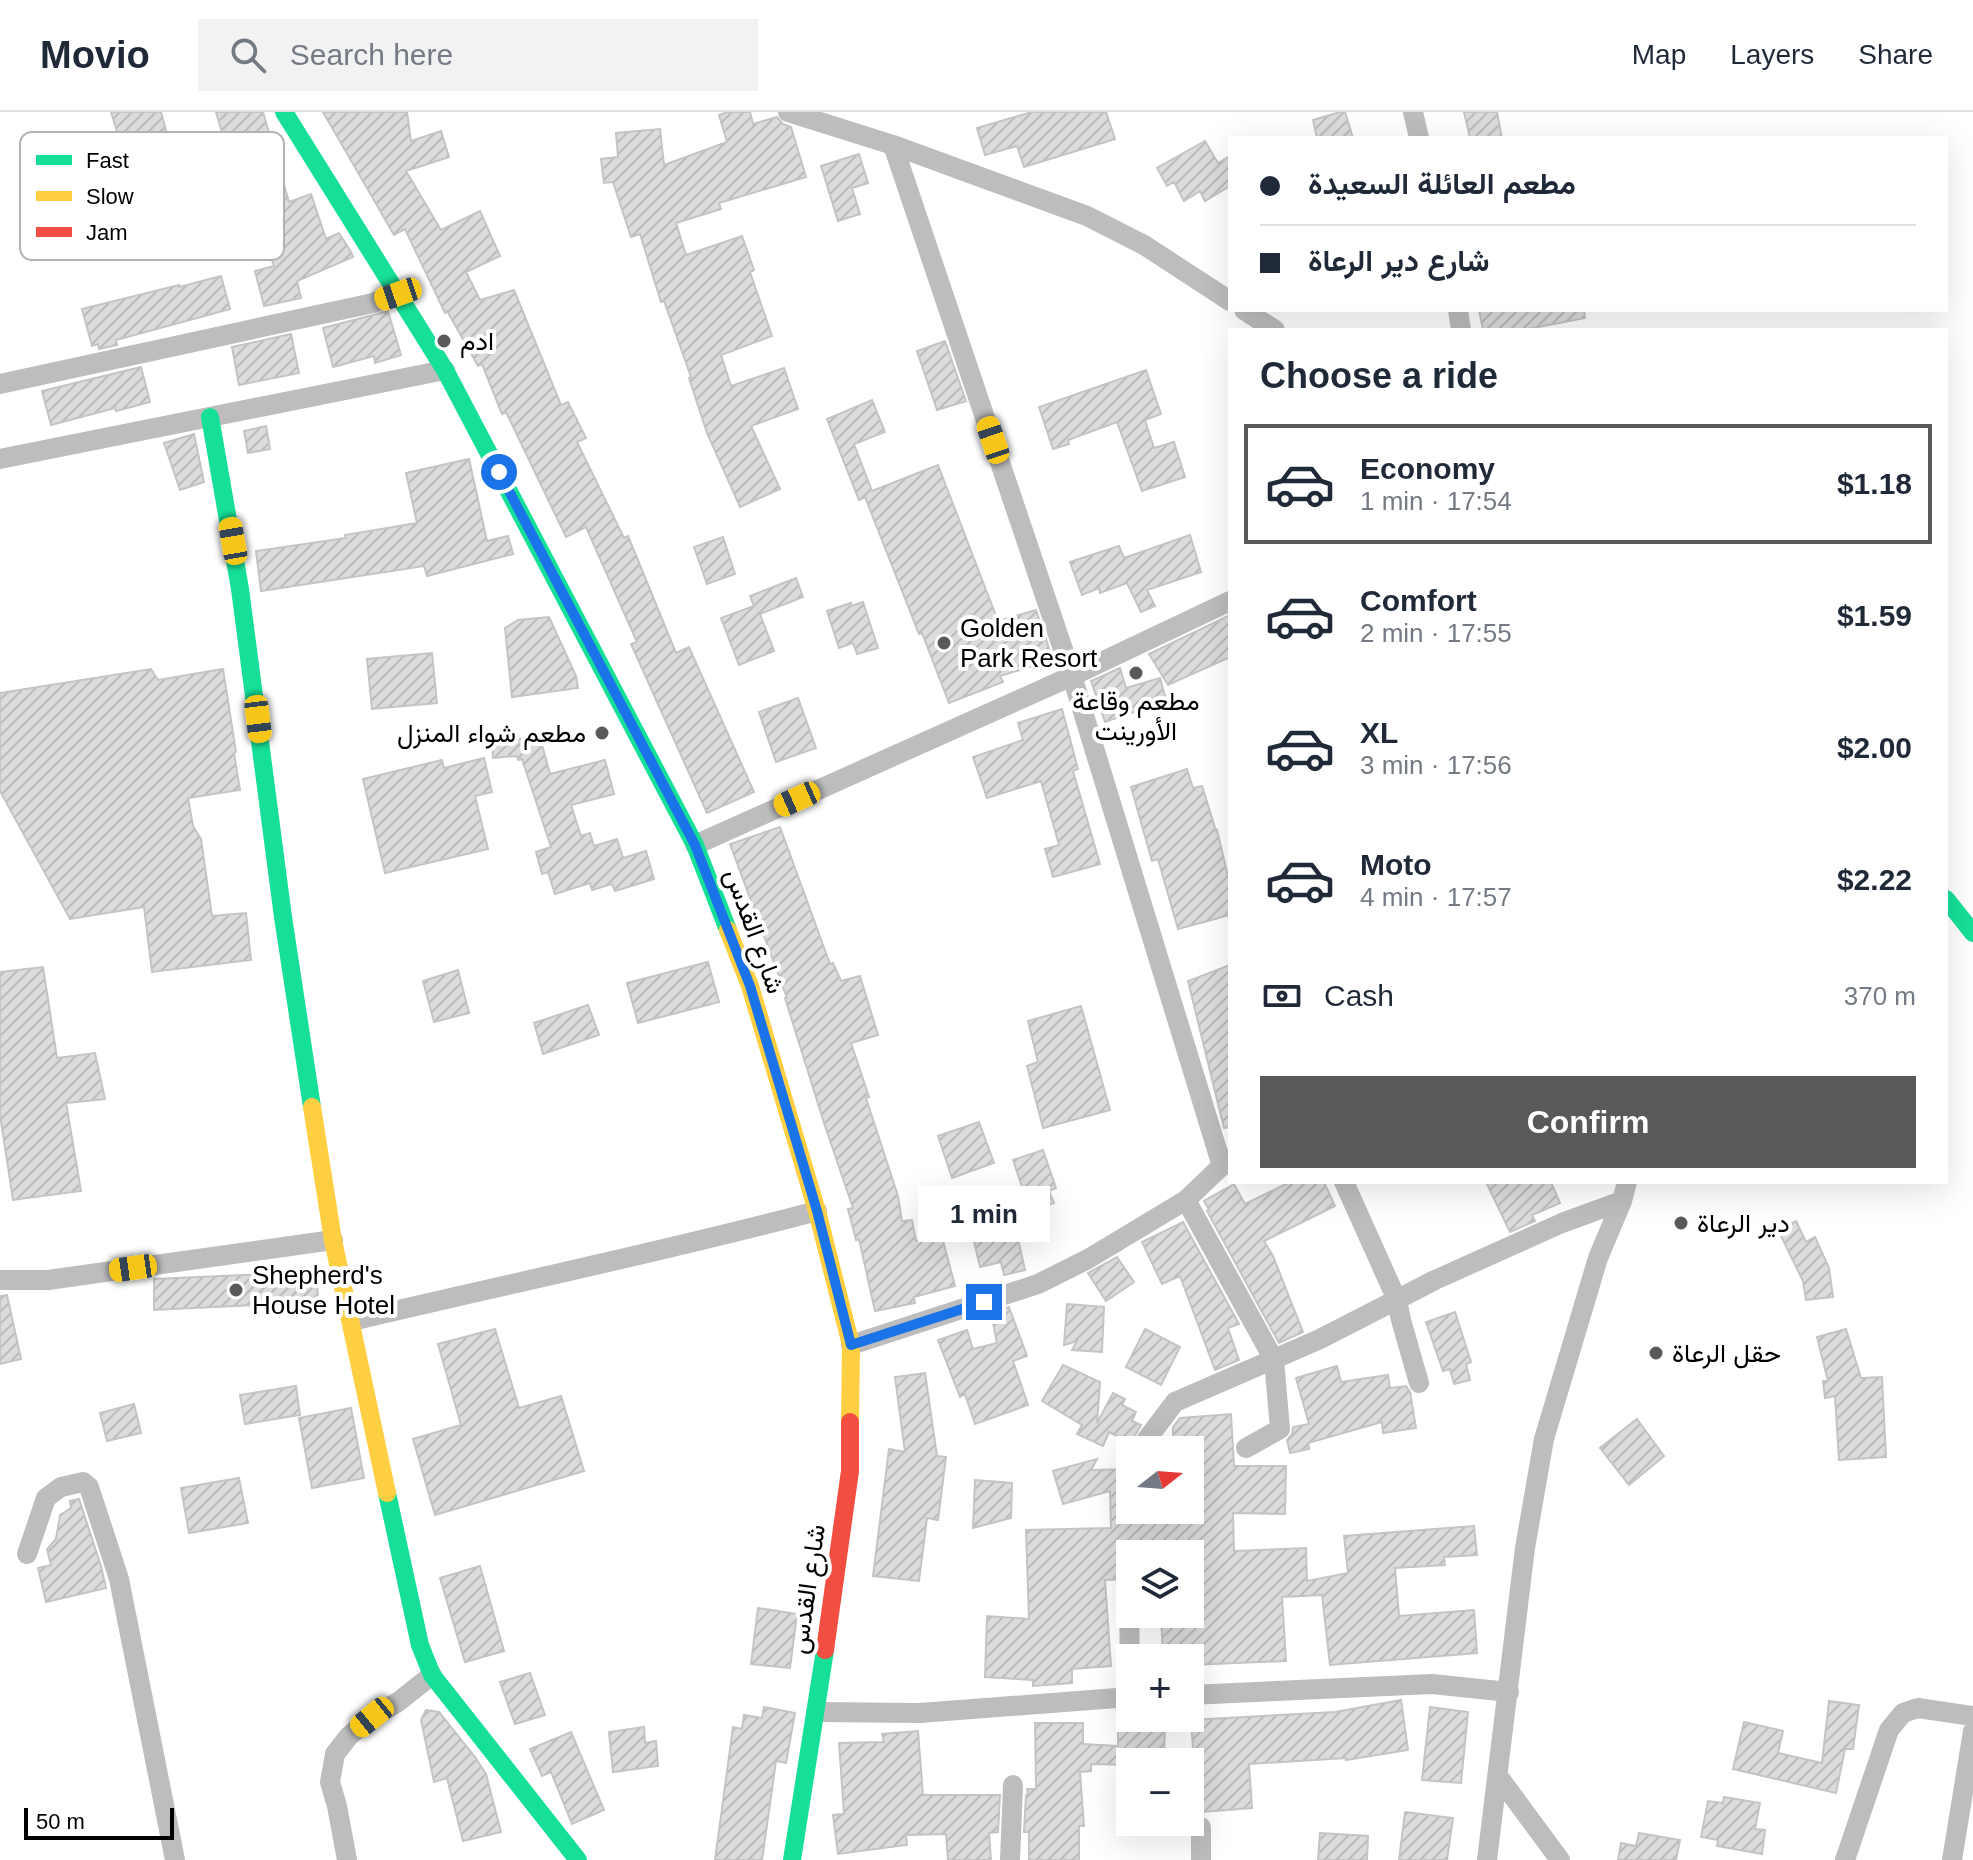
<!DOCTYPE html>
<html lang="en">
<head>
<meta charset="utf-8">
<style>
	:root { --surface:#fff; --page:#f2f2f3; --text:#1f2937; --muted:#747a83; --line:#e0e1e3; --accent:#595959 }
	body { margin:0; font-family:Helvetica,Vazirmatn,sans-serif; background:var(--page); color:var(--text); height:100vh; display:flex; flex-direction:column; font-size:30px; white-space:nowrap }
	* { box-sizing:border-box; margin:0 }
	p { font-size:26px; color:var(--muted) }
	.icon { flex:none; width:44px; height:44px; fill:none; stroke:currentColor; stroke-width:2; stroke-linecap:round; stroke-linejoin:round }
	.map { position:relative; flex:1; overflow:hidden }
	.panel { position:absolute; left:1228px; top:216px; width:720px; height:856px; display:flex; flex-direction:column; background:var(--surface); border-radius:0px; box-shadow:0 8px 32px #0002 }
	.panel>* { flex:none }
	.guide { position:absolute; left:1228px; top:24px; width:720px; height:176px; border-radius:0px; box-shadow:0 8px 32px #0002; display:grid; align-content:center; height:176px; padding:0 32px; background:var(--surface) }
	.needle { width:52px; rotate:73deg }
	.fabs { position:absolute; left:1116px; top:1324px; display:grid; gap:16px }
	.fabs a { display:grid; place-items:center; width:88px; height:88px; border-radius:0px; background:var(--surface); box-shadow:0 8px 32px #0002; font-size:40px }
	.scale { position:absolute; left:24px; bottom:20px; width:150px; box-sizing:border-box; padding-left:8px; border:4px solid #000; border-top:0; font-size:22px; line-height:28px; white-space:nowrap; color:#000; -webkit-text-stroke:6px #fff; paint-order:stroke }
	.end { position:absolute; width:36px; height:36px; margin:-18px; border:10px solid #1a73e8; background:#fff; box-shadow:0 0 0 4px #fff }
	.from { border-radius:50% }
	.bubble { position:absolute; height:56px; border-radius:0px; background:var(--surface); box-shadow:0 8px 32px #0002; font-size:26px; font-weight:600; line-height:56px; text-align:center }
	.car { position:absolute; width:24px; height:48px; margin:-24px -12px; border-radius:10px; box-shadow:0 0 6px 2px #0007; background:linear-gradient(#f5c518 24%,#345 0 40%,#f5c518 0 76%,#345 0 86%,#f5c518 0) }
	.guide b { display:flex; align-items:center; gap:28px; height:76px; font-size:30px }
	.guide b+b { border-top:2px solid var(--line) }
	.guide i { width:20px; height:20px; background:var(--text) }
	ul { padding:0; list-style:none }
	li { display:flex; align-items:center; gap:24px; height:120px; margin:0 16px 12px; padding:0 16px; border:4px solid transparent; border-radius:0px }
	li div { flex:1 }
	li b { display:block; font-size:30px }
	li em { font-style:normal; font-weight:600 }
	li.current { border-color:var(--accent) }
	li>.icon { width:72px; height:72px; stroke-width:1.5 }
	h2 { padding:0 32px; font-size:36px; line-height:96px }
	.pay { display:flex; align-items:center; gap:20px; height:88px; padding:0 32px; font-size:30px }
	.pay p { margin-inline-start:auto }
	.action { display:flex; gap:16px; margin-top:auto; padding:16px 32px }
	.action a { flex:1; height:92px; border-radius:0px; background:var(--accent); color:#fff; font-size:32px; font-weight:600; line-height:92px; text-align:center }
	header { display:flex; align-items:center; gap:48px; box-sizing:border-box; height:112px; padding:0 40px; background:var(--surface); border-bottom:2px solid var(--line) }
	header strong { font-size:38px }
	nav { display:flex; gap:44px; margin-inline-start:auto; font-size:28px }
	.search { width:560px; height:72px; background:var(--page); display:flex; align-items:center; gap:20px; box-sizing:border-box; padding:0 28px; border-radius:0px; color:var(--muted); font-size:30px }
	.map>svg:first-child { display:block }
	.building { fill:url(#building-hatch); stroke:#c4c4c4; stroke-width:2 }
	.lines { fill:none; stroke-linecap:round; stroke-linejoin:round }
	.street { stroke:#bdbdbd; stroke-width:20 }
	.fast { stroke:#16e098; stroke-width:18 }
	.slow { stroke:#ffcf43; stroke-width:18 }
	.jam { stroke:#f24e42; stroke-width:18 }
	.route { stroke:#1a73e8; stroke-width:10 }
	.poi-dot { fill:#595959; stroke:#fff; stroke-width:3 }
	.labels { text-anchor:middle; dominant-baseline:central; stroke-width:8; stroke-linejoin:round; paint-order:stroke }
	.poi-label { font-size:26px; fill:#000; stroke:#fff; text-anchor:start }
	.street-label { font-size:26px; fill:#000; stroke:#fff }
	.key { fill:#fff; stroke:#b2b2b2; stroke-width:2 }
	.key-label { font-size:22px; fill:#000 }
</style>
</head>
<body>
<header>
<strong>Movio</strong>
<div class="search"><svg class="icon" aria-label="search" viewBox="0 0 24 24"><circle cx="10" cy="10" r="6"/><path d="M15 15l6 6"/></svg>Search here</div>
<nav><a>Map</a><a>Layers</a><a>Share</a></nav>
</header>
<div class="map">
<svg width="1973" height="1748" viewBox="0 0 1973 1748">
	<defs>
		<pattern id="building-hatch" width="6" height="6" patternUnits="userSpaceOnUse" patternTransform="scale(2)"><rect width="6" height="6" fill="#dcdcdc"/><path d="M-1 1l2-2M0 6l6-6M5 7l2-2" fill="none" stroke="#bbb"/></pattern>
	</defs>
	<rect width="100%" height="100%" fill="#fff"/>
	<path class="building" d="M111 0H161L180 70 109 90 96 46 123 39Z
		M216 0H263L289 90 311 82 326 127 339 121 351 140 353 145 297 169 301 186 264 194 255 159 274 154 248 80 240 82 238 77 213 84 206 58 231 51Z
		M323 0H407L411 29 441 19 449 45 406 59 441 118 480 99 500 144 466 160 480 188 514 178 561 293 568 290 586 326 577 330 624 426 628 424 676 541 689 535 754 680 707 701 631 532 637 530 586 415 566 425 506 300 502 302 482 252 478 254 447 199 445 201 405 117 394 123Z
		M728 0H750L753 12 777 5 783 12 791 15 806 65 719 91 721 97 676 111 686 143 742 124 754 158 750 160 772 224 721 243 731 274 784 256 798 297 751 314 780 377 740 395 707 321 689 266 691 265 664 189 661 190 640 122 631 125 613 70 604 71 601 47 618 45 616 21 660 17 664 53 727 30 719 3Z
		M1032 0H1106L1115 27 1024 55 1017 34 985 43 977 16Z
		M1340 0H1345L1353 26H1317L1313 8Z
		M1464 0H1497L1502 26H1470Z
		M1205 29 1218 51 1230 44V74L1205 89 1200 79 1184 89 1174 70 1167 74 1157 56Z
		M859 42 868 71 852 76 860 102 838 109 821 54Z
		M221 164 230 197 116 228 117 233 99 237 98 232 92 234 82 197 179 173V175Z
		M1479 198H1584L1585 206 1523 218H1483Z
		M388 199 401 243 375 251 374 244 333 255 323 216Z
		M291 222 299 261 239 273 232 235Z
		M945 229 966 289 937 298 917 239Z
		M141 255 150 290 116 299 115 296 51 313 42 279Z
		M1146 258 1161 302 1145 308 1154 336 1174 330 1185 365 1142 379 1117 310 1068 328 1069 332 1053 337 1039 295Z
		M872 288 885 320 854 332 872 379 938 353 998 509 1036 498 1053 548 1000 564 1003 570 949 591 922 521 919 522 865 385 859 388 827 307Z
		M266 314 270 337 248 341 244 319Z
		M194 322 204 370 180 378 164 331Z
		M469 347 487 429 508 424 513 442 427 464 424 454 261 479 256 439 346 426 345 423 417 411 406 361Z
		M1190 423 1201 460 1147 478 1155 494 1141 500 1127 471 1100 481 1099 476 1082 483 1070 450 1119 434 1124 446Z
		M723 425 735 462 707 472 694 435Z
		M796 466 803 485 760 502 774 539 739 553 721 506 754 494 750 484Z
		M863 490 878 536 857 542 853 531 839 536 827 499 851 491V494Z
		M1230 503V545L1168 573 1149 542Z
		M549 505 576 564 578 576 512 585 505 516 518 508Z
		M432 541 437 591 372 597 367 547Z
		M1120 556 1126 576 1160 566 1167 591 1151 599 1148 595 1105 610 1091 569Z
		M151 557 158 568 223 557 236 640 234 641 240 678 188 686 193 714 201 727 212 804 246 801 251 848 152 860 144 795 70 807 0 679V581Z
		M798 586 816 636 776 650 759 600Z
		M1062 597 1078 657 1073 659 1100 752 1053 765 1045 737 1059 733 1041 669 987 686 973 645 1023 628 1018 611Z
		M539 622 550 662 605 648 614 682 571 693 581 724 590 721 594 734 617 727 623 746 646 739 654 767 615 779 612 772 592 778 590 771 555 782 548 760 542 762 536 740 551 735 522 647 518 648 517 644 493 646 492 630 513 629Z
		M484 646 492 680 475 684 488 737 385 761 363 667 442 648 444 656Z
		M1187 657 1193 676 1202 674 1216 719 1217 718 1228 764H1230V803L1178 817 1158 747 1152 749 1131 675Z
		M780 715 830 852 833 851 841 869 860 864 878 923 851 931 869 985 866 986 898 1084 902 1109 912 1108 916 1129 941 1121 955 1174 914 1185 915 1191 875 1199 859 1127 856 1128 848 1097 853 1096 824 1011 785 886H787L730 732Z
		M708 850 719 890 638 911 627 871Z
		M1230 853V1015L1224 1016 1188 869Z
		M43 855 57 946 95 941 105 987 66 991 81 1079 13 1088 0 1003V860Z
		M458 858 469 901 434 910 423 869Z
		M588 893 599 923 543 942 534 911Z
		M1081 894 1110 998 1043 1016 1027 954 1038 950 1028 909Z
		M979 1010 994 1051 952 1066 938 1024Z
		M1043 1038 1056 1076 1049 1079 1054 1091 1013 1105 1025 1158 1004 1163 1001 1150 980 1155 967 1100 1026 1087 1013 1048Z
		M1290 1070H1324L1335 1094 1264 1129 1273 1144 1303 1220 1279 1231 1207 1099 1209 1098 1204 1089 1234 1072 1245 1092Z
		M1486 1070H1551L1560 1091 1532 1103 1535 1109 1510 1120Z
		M1796 1109 1806 1130 1815 1125 1829 1156 1833 1185 1806 1188 1803 1169 1778 1118Z
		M1183 1110 1239 1212 1228 1216 1239 1248 1215 1258 1180 1164 1162 1172 1142 1130Z
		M1117 1145 1134 1170 1106 1189 1088 1161Z
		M317 1160 318 1190 154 1198V1167Z
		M7 1183 21 1247 0 1252V1184Z
		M1067 1192 1104 1195 1102 1240 1072 1238 1077 1229 1064 1233Z
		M1009 1195 1027 1244 1013 1249 1028 1293 975 1312 965 1282 960 1285 938 1228 967 1218 973 1237 997 1231 991 1201Z
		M1455 1200 1471 1250 1466 1252 1470 1268 1454 1272 1450 1257 1443 1259 1426 1210Z
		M495 1217 519 1296 561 1284 584 1359 435 1403 413 1327 461 1313 438 1232Z
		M1145 1217 1180 1235 1161 1273 1126 1255Z
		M1846 1217 1861 1266 1882 1265 1886 1345 1839 1348 1835 1284 1825 1286 1823 1269H1828L1817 1225Z
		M1063 1253 1100 1270 1097 1311 1113 1281 1125 1287 1122 1293 1136 1300 1132 1309 1141 1313 1134 1325 1136 1334 1109 1320 1103 1334 1077 1322 1082 1313 1042 1289Z
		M1337 1254 1341 1270 1388 1263 1390 1276 1406 1274 1410 1280 1416 1316 1383 1321 1382 1310 1308 1331 1309 1337 1290 1341 1287 1328 1292 1322 1293 1315 1309 1312 1296 1266Z
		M925 1261 937 1344 946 1345 938 1408 927 1406 919 1469 873 1464 889 1337 905 1340 895 1265Z
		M296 1274 300 1303 245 1312 240 1283Z
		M134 1292 141 1321 107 1329 100 1301Z
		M351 1296 364 1366 312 1376 299 1306Z
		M1231 1302 1234 1354H1286L1285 1402 1233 1401 1234 1439 1306 1436 1307 1469 1348 1461 1344 1424 1474 1414 1477 1443 1444 1445 1445 1453 1395 1456 1399 1504 1474 1498 1477 1541 1330 1553 1322 1483 1282 1485 1286 1549 1190 1553V1546H1186V1544L1163 1545 1161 1502H1190V1442H1130V1467L1105 1468 1111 1554 1072 1557V1571L1033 1574V1568L985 1565 987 1504 1029 1507 1026 1418 1111 1416 1110 1379 1063 1392 1053 1359 1097 1347 1091 1358 1130 1357V1398H1137V1409L1190 1408V1338H1153L1165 1325 1173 1330V1315L1180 1306Z
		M1637 1307 1664 1344 1629 1373 1600 1336Z
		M239 1366 248 1411 189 1421 181 1376Z
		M975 1368 1012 1371 1011 1406 973 1416Z
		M79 1387 101 1454 106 1476 46 1490 38 1456 51 1453 47 1437 56 1427 60 1403 71 1396 70 1389Z
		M480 1454 504 1539 465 1550 440 1466Z
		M758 1496 797 1502 790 1556 751 1552Z
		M530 1561 545 1603 515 1612 500 1570Z
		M1401 1588 1408 1638 1346 1648V1646L1249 1652 1252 1696 1190 1701V1666H1195L1191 1608 1335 1600Z
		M1829 1589 1859 1593 1853 1637H1845L1836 1681 1733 1657 1744 1610 1783 1619 1778 1641 1822 1651Z
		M764 1595 795 1601 786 1651 776 1649 762 1748H715L733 1615 742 1617 744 1603 762 1606Z
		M1430 1595 1468 1600 1461 1671 1422 1668Z
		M426 1598 439 1600 475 1645 486 1662 501 1720 463 1729 447 1666 434 1670 421 1608Z
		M1147 1606 1165 1607 1164 1650H1130V1653L1091 1652V1659L1080 1660 1084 1714H1079V1748H1029V1720H1024L1026 1683H1028L1027 1677H1036L1035 1611H1083V1632L1118 1634V1614L1147 1615Z
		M644 1615 645 1631 656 1629 658 1654 613 1660 609 1620Z
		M918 1619 923 1683H1000L998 1720 989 1721 991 1748H948L946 1722 906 1723 907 1733 838 1742 833 1703 844 1702 839 1631 884 1630 882 1622Z
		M571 1620 604 1698 572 1712 551 1660 542 1664 530 1637Z
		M1724 1685 1760 1691 1755 1717 1765 1718 1762 1742 1717 1734 1718 1728 1701 1725 1708 1689 1723 1691Z
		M1405 1700 1453 1706 1447 1748H1399Z
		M1320 1721 1368 1724 1367 1748H1318Z
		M1639 1721 1680 1728 1676 1748H1618L1621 1731 1636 1734Z"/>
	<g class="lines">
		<path class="street" d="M788 0 893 33 1087 104 1144 133 1230 189
			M1413 0 1419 26
			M893 33 1072 564 1222 1054
			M1244 198 1275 218
			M1458 198 1461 218
			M0 272 373 191 398 182
			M0 347 445 258
			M695 733 1072 564 1230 489
			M1344 1070 1397 1188 1401 1208 1419 1271
			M1186 1088 1274 1248 1280 1317 1246 1336
			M0 1168H48L333 1128
			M352 1209C507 1172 663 1140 817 1099
			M851 1233 1038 1172 1088 1147 1186 1088 1230 1046
			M1147 1327 1175 1290 1320 1227 1435 1168 1562 1111 1622 1089
			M27 1442 46 1386 61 1375 83 1370 89 1375 119 1467 175 1748
			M1129 1480 1130 1572
			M1190 1583 1432 1572 1509 1580
			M816 1600 920 1601 1130 1585
			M1498 1664 1560 1748
			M1201 1715V1748
			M347 1748 337 1694 330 1670 335 1642 349 1624 372 1605 398 1590 432 1563
			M1010 1748 1013 1673
			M1487 1748 1525 1436 1544 1327 1598 1146 1622 1089 1627 1070
			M1845 1748 1889 1618 1903 1601 1918 1596 1973 1604
			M1952 1748 1973 1619"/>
		<path class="fast" d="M284 0 445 258 695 733 728 818
			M210 305 240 477 283 805 312 995
			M1946 787 1973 821
			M387 1381 420 1533 432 1563 578 1748
			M792 1748 825 1538"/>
		<path class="slow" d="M728 818 750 874 817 1099 851 1233 850 1310
			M312 995 333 1128 387 1381"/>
		<path class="jam" d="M825 1538 850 1359V1310"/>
	</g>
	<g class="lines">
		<path class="route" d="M499 360 695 733 750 874 817 1099 851 1233 984 1190"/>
	</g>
	<g class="poi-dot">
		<circle cx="444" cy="229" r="8"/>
		<circle cx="944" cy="531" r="8"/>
		<circle cx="1136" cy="561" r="8"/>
		<circle cx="602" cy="621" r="8"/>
		<circle cx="1681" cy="1111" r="8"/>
		<circle cx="236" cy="1178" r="8"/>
		<circle cx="1656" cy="1241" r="8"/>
	</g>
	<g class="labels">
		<g class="poi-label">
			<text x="460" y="229">ادم</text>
			<text x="960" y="516">Golden<tspan x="960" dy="30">Park Resort</tspan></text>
			<text x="1136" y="589" text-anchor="middle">مطعم وقاعة<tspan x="1136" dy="30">الأورينت</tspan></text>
			<text x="586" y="621" text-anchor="end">مطعم شواء المنزل</text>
			<text x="1697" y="1111">دير الرعاة</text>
			<text x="252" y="1163">Shepherd's<tspan x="252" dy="30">House Hotel</tspan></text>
			<text x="1672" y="1241">حقل الرعاة</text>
		</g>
		<g class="street-label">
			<text transform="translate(755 819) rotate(70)">شارع القدس</text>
			<text transform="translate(807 1477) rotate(-82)">شارع القدس</text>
		</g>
	</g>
	<rect x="20" y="20" width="264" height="128" rx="12" class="key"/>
	<rect x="36" y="43" width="36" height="10" fill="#16e098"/>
	<rect x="36" y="79" width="36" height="10" fill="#ffcf43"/>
	<rect x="36" y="115" width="36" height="10" fill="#f24e42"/>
	<g class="key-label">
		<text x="86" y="56">Fast</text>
		<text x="86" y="92">Slow</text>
		<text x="86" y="128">Jam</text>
	</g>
</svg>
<div class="fabs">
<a><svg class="needle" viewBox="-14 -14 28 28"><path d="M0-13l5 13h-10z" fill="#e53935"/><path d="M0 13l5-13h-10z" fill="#747a83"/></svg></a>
<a><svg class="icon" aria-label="layers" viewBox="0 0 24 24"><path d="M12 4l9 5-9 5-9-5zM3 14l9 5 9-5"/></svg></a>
<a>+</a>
<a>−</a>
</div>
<div class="scale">50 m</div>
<i class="end from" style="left:499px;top:360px"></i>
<i class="end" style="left:984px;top:1190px"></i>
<div class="bubble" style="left:918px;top:1074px;width:132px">1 min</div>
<i class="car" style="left:398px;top:182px;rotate:251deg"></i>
<i class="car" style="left:993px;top:328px;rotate:341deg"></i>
<i class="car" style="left:233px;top:429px;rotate:350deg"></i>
<i class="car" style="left:258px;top:607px;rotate:173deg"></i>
<i class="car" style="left:797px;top:687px;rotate:246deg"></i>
<i class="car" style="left:133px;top:1156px;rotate:262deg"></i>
<i class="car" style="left:372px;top:1605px;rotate:231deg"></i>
<div class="guide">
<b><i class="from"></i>مطعم العائلة السعيدة</b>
<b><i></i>شارع دير الرعاة</b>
</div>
<section class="panel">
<h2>Choose a ride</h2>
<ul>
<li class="current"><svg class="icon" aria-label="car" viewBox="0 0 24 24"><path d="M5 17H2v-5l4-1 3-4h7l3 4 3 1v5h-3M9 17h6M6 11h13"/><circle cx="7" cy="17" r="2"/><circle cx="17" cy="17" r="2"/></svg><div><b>Economy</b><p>1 min · 17:54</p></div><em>$1.18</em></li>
<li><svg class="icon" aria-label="car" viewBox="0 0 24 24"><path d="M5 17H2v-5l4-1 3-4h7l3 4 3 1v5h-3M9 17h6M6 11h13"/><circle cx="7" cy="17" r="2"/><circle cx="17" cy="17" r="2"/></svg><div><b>Comfort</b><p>2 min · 17:55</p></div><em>$1.59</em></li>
<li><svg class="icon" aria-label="car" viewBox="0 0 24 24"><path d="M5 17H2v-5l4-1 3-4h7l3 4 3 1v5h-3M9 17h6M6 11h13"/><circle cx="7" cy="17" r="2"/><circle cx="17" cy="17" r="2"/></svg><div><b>XL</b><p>3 min · 17:56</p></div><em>$2.00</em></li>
<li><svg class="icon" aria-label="car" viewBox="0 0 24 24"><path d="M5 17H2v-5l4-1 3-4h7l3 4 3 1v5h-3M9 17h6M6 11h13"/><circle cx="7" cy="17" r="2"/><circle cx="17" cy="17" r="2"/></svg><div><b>Moto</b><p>4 min · 17:57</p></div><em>$2.22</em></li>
</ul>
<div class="pay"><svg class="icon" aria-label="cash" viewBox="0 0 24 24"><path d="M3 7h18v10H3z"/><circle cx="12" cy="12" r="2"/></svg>Cash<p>370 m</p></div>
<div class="action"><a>Confirm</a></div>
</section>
</div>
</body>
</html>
